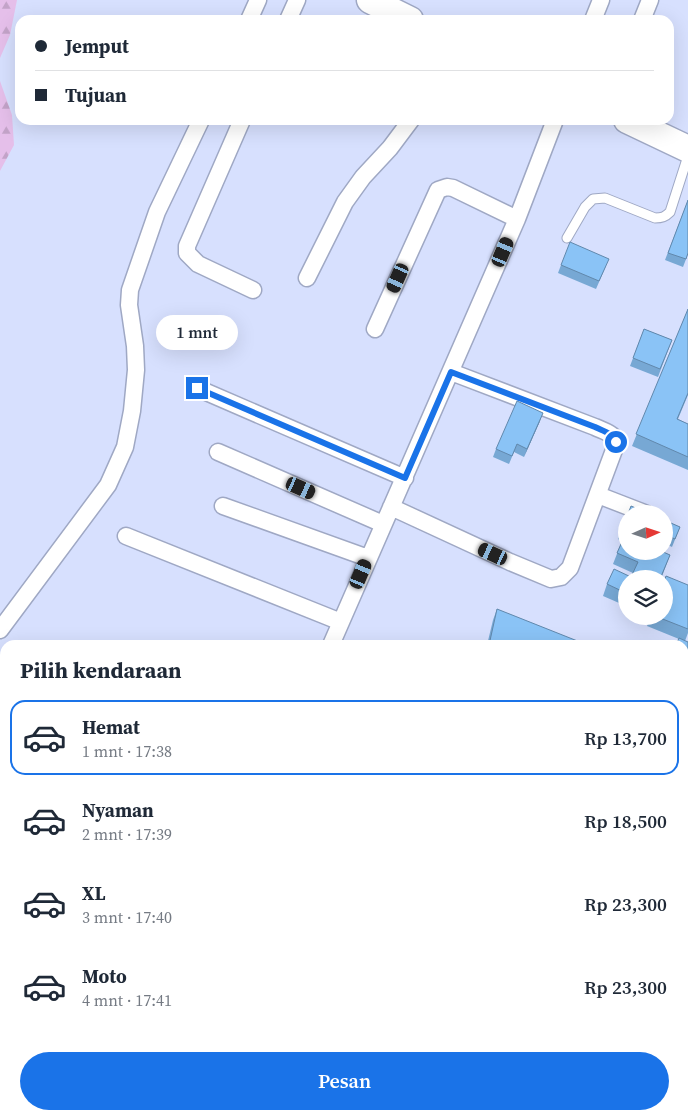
<!DOCTYPE html>
<html lang="id">
<head>
<meta charset="utf-8">
<style>
	:root { --surface:#fff; --page:#f2f2f3; --text:#1f2937; --muted:#747a83; --line:#e0e1e3; --accent:#1a73e8 }
	body { margin:0; font-family:"Source Serif 4",serif; background:var(--page); color:var(--text); height:100vh; display:flex; flex-direction:column; font-size:19px; white-space:nowrap }
	* { box-sizing:border-box; margin:0 }
	p { font-size:16px; color:var(--muted) }
	.icon { flex:none; width:28px; height:28px; fill:none; stroke:currentColor; stroke-width:2; stroke-linecap:round; stroke-linejoin:round }
	.map { position:relative; flex:1; overflow:hidden }
	.panel { position:absolute; left:0px; top:640px; width:689px; height:480px; display:flex; flex-direction:column; background:var(--surface); border-radius:15px 15px 0 0; box-shadow:0 5px 20px #0002 }
	.panel>* { flex:none }
	.banner { position:absolute; left:15px; top:15px; width:659px; height:110px; border-radius:15px; box-shadow:0 5px 20px #0002; display:grid; align-content:center; height:110px; padding:0 20px; background:var(--surface) }
	.needle { width:32px; rotate:87deg }
	.buttons { position:absolute; left:618px; top:505px; display:grid; gap:10px }
	.buttons a { display:grid; place-items:center; width:55px; height:55px; border-radius:50%; background:var(--surface); box-shadow:0 5px 20px #0002; font-size:25px }
	.end { position:absolute; width:22px; height:22px; margin:-11px; border:6px solid #1a73e8; background:#fff; box-shadow:0 0 0 2px #fff }
	.from { border-radius:50% }
	.bubble { position:absolute; height:35px; border-radius:18px; background:var(--surface); box-shadow:0 5px 20px #0002; font-size:16px; font-weight:600; line-height:35px; text-align:center }
	.car { position:absolute; width:15px; height:30px; margin:-15px -8px; border-radius:6px; box-shadow:0 0 4px 1px #0007; background:linear-gradient(#222 24%,#8ab4d8 0 40%,#222 0 76%,#8ab4d8 0 86%,#222 0) }
	.banner b { display:flex; align-items:center; gap:18px; height:48px; font-size:19px }
	.banner b+b { border-top:1px solid var(--line) }
	.banner i { width:12px; height:12px; background:var(--text) }
	ul { padding:0; list-style:none }
	li { display:flex; align-items:center; gap:15px; height:75px; margin:0 10px 8px; padding:0 10px; border:2px solid transparent; border-radius:15px }
	li div { flex:1 }
	li b { display:block; font-size:19px }
	li em { font-style:normal; font-weight:600 }
	li.selected { border-color:var(--accent) }
	li>.icon { width:45px; height:45px; stroke-width:1.5 }
	h2 { padding:0 20px; font-size:22px; line-height:60px }
	.action { display:flex; gap:10px; margin-top:auto; padding:10px 20px }
	.action a { flex:1; height:58px; border-radius:30px; background:var(--accent); color:#fff; font-size:20px; font-weight:600; line-height:58px; text-align:center }
	.map>svg:first-child { display:block }
	.forest { fill:url(#forest-firs) }
	.lines { fill:none; stroke-linecap:round; stroke-linejoin:round }
	.lane-casing { stroke:#9fa8c4; stroke-width:11 }
	.street-casing { stroke:#9fa8c4; stroke-width:19 }
	.primary-casing { stroke:#9fa8c4; stroke-width:29 }
	.lane { stroke:#fff; stroke-width:9 }
	.street { stroke:#fff; stroke-width:16 }
	.primary { stroke:#fff; stroke-width:26 }
	.wall { fill:#77a8d4 }
	.shaded-wall { fill:#6188ac }
	.building { fill:#8ac3f6; stroke:#6188ac }
	.route { stroke:#1a73e8; stroke-width:6 }
</style>
</head>
<body>
<div class="map">
<svg width="688" height="1120" viewBox="0 0 688 1120">
	<defs>
		<pattern id="forest-firs" width="22" height="20" patternUnits="userSpaceOnUse" patternTransform="scale(1.25)"><rect width="22" height="20" fill="#e5bfea"/><path d="M5 1l3.5 6h-7zM16 11l3.5 6h-7z" fill="#c3a3c8"/></pattern>
	</defs>
	<rect width="100%" height="100%" fill="#d7e0fe"/>
	<path class="forest" d="M0 0H17L10 35 0 58Z
		M0 81 12 115 14 145 0 171Z"/>
	<g class="lines">
		<defs>
			<path id="lane" d="M567 238 585 207 593 199 605 198 655 218C662 218 665 217 670 212L688 156"/>
			<path id="street" d="M249 20 258 0
				M288 20 297 0
				M593 20 601 0
				M642 20 650 0
				M242 120 187 246V253L198 264 253 290
				M307 278 345 202 363 177 390 148 411 120
				M375 329 438 190 447 187 453 188 517 219
				M197 388 405 478
				M218 452 383 524
				M598 495 647 514
				M223 506 368 558
				M391 507 510 562 551 579 561 577 570 568 614 450C619 434 608 433 595 427L451 372
				M126 536 341 622
				M0 630 108 485 125 447 132 411 136 370 135 346 129 305 130 290 157 212 201 120
				M331 645 517 219 555 120
				M0 758 5 761
				M684 876 688 878
				M0 934 5 935
				M0 965 5 963
				M440 1115 456 1120"/>
			<path id="primary" d="M370 0 410 20
				M627 120 688 149"/>
		</defs>
		<use href="#lane" class="lane-casing"/>
		<use href="#street" class="street-casing"/>
		<use href="#primary" class="primary-casing"/>
		<use href="#lane" class="lane"/>
		<use href="#street" class="street"/>
		<use href="#primary" class="primary"/>
	</g>
	<path class="wall" d="M688 200V254L683 267 665 260Z
		M561 265 606 266 596 289 558 273Z
		M688 309V395L678 419 688 424V470L632 446Z
		M644 329 672 340 658 377 630 366Z
		M540 421 524 457 514 452 509 464 493 457 496 449Z
		M626 517V551L670 555 661 579H626V606L603 596 607 584 631 577 633 573 613 564 622 541 618 539Z
		M664 520 680 527 672 547 664 543Z
		M688 585V633L685 641 688 642V690L684 688V645L679 639 647 626 651 616H664Z
		M497 609 579 645H487L493 620Z"/>
	<path class="shaded-wall" d="M543 413 540 421 524 457 527 449Z"/>
	<path class="building" d="M688 200V253L686 259 668 253Z
		M570 242 609 259 599 281 561 265Z
		M688 309V393L677 419 688 424V457L636 434Z
		M644 329 672 340 660 369 633 358Z
		M517 401 543 413 527 449 517 444 512 456 496 449Z
		M631 506 650 514H628Z
		M626 517V534L620 531Z
		M664 520 680 527 675 539 664 534Z
		M625 535 626 536V551H661L670 555 660 579H626V593L607 584 614 569 631 577 638 562 617 553Z
		M666 576 688 585V629L655 616H664V582Z
		M497 609 580 642 579 645H489Z
		M679 638 688 642V677L684 675V645H676Z
		M684 1106 688 1107V1120H662L663 1115H684Z
		M409 1115H422L425 1116 424 1120H407Z
		M570 1115H595L594 1120H569Z"/>
	<g class="lines">
		<path class="route" d="M197 388 405 478 451 372 595 427C603 431 613 433 616 442"/>
	</g>
</svg>
<div class="buttons">
<a><svg class="needle" viewBox="-14 -14 28 28"><path d="M0-13l5 13h-10z" fill="#e53935"/><path d="M0 13l5-13h-10z" fill="#747a83"/></svg></a>
<a><svg class="icon" aria-label="layers" viewBox="0 0 24 24"><path d="M12 4l9 5-9 5-9-5zM3 14l9 5 9-5"/></svg></a>
</div>
<i class="end from" style="left:616px;top:442px"></i>
<i class="end" style="left:197px;top:388px"></i>
<div class="bubble" style="left:156px;top:315px;width:82px">1 mnt</div>
<i class="car" style="left:503px;top:252px;rotate:23deg"></i>
<i class="car" style="left:398px;top:278px;rotate:204deg"></i>
<i class="car" style="left:301px;top:488px;rotate:114deg"></i>
<i class="car" style="left:493px;top:554px;rotate:295deg"></i>
<i class="car" style="left:361px;top:574px;rotate:23deg"></i>
<div class="banner">
<b><i class="from"></i>Jemput</b>
<b><i></i>Tujuan</b>
</div>
<section class="panel">
<h2>Pilih kendaraan</h2>
<ul>
<li class="selected"><svg class="icon" aria-label="car" viewBox="0 0 24 24"><path d="M5 17H2v-5l4-1 3-4h7l3 4 3 1v5h-3M9 17h6M6 11h13"/><circle cx="7" cy="17" r="2"/><circle cx="17" cy="17" r="2"/></svg><div><b>Hemat</b><p>1 mnt · 17:38</p></div><em>Rp 13,700</em></li>
<li><svg class="icon" aria-label="car" viewBox="0 0 24 24"><path d="M5 17H2v-5l4-1 3-4h7l3 4 3 1v5h-3M9 17h6M6 11h13"/><circle cx="7" cy="17" r="2"/><circle cx="17" cy="17" r="2"/></svg><div><b>Nyaman</b><p>2 mnt · 17:39</p></div><em>Rp 18,500</em></li>
<li><svg class="icon" aria-label="car" viewBox="0 0 24 24"><path d="M5 17H2v-5l4-1 3-4h7l3 4 3 1v5h-3M9 17h6M6 11h13"/><circle cx="7" cy="17" r="2"/><circle cx="17" cy="17" r="2"/></svg><div><b>XL</b><p>3 mnt · 17:40</p></div><em>Rp 23,300</em></li>
<li><svg class="icon" aria-label="car" viewBox="0 0 24 24"><path d="M5 17H2v-5l4-1 3-4h7l3 4 3 1v5h-3M9 17h6M6 11h13"/><circle cx="7" cy="17" r="2"/><circle cx="17" cy="17" r="2"/></svg><div><b>Moto</b><p>4 mnt · 17:41</p></div><em>Rp 23,300</em></li>
</ul>
<div class="action"><a>Pesan</a></div>
</section>
</div>
</body>
</html>
